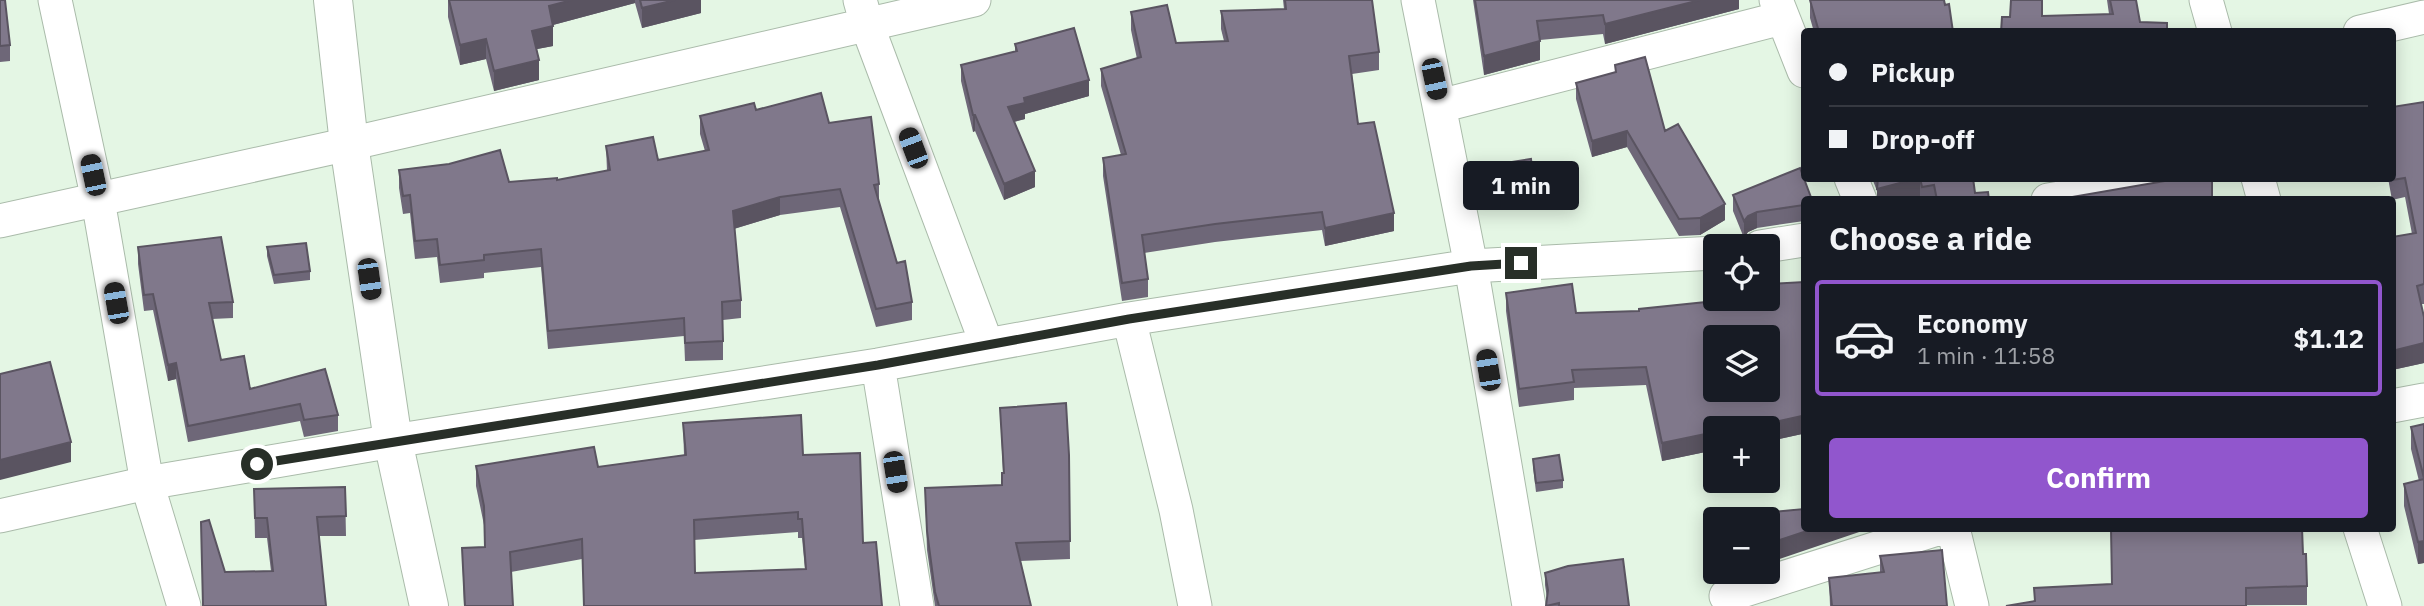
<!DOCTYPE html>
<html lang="en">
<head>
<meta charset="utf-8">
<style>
	:root { --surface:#171b24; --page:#20242c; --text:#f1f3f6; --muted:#9ea1a6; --line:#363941; --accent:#9156cd }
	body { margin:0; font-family:"IBM Plex Sans",sans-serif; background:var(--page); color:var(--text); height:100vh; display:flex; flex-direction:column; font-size:26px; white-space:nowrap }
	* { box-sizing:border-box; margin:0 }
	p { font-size:23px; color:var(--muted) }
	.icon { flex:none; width:38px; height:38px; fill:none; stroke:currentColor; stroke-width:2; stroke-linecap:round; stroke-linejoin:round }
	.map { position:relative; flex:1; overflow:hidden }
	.details { position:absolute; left:1801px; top:196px; width:595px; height:336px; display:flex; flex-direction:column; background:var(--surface); border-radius:7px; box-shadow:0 4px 18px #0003 }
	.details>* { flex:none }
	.top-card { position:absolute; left:1801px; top:28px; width:595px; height:154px; border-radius:7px; box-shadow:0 4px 18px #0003; display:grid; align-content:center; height:154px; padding:0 28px; background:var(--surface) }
	.fabs { position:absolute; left:1703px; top:234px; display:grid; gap:14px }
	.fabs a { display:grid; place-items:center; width:77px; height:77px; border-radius:7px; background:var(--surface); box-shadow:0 4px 18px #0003; font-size:35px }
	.end { position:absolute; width:32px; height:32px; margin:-16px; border:9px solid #282f28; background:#fff; box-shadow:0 0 0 4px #fff }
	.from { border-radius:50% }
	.bubble { position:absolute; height:49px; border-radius:7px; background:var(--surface); box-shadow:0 4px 18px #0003; font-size:23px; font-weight:700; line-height:49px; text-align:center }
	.car { position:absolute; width:21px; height:42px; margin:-21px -10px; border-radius:9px; box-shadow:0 0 5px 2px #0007; background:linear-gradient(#222 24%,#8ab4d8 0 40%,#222 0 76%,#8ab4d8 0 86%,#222 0) }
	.top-card b { display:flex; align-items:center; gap:24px; height:66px; font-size:26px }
	.top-card b+b { border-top:2px solid var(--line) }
	.top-card i { width:18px; height:18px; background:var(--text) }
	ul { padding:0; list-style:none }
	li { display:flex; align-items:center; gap:21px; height:116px; margin:0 14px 10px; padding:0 14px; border:4px solid transparent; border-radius:7px }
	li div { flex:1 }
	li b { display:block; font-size:26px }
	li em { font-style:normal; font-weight:700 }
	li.active { border-color:var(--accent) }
	li>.icon { width:63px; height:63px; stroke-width:1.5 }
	h2 { padding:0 28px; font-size:32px; line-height:84px }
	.cta { display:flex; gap:14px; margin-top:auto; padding:14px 28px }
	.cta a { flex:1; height:80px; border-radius:7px; background:var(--accent); color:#fff; font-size:28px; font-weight:700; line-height:80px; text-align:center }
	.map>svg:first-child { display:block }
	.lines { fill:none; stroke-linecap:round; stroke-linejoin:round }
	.street-casing { stroke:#aba; stroke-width:35 }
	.secondary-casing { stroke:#aba; stroke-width:40 }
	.street { stroke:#fff; stroke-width:33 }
	.secondary { stroke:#fff; stroke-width:38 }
	.wall { fill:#6e6778; fill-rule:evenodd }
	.shaded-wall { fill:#5a5461 }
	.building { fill:#80788b; stroke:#5a5461; stroke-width:2; fill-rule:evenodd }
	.route { stroke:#282f28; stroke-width:9 }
</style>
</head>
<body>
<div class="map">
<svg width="2424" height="606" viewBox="0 0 2424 606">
	<rect width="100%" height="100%" fill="#e4f6e4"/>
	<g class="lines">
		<defs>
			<path id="street" d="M55 0 98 200 147 483 184 606
				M860 0 867 25 987 345
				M1418 0 1471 266 1529 606
				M1776 0 1804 71
				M2206 0 2215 32
				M2360 32 2424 17
				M1440 106 1782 18
				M1851 178 1860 200
				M2258 178 2264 200
				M2048 200 2179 178
				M0 221 349 144 974 0
				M1760 247 1804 240
				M1129 319 1176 510 1195 606
				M878 365 917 606
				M2392 406 2424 400
				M0 516 147 483 393 441 878 365 1129 319 1471 266 1715 253
				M1953 528 1972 606
				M2360 528 2385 606
				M1726 596 1940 528"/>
			<path id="secondary" d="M333 0 349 144 393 441 429 606"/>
		</defs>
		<use href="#street" class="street-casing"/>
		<use href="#secondary" class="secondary-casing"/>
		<use href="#street" class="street"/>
		<use href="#secondary" class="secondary"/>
	</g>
	<path class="wall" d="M0 0 10 45V61L0 62Z
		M448 0H701V13L642 28 635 3 553 25V46L537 49 539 80 494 91 486 59 460 65 448 17Z
		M1283 0H1372L1379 52V70L1352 74 1358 124 1394 231 1325 246 1322 230 1215 242 1144 253 1148 279V297L1122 301 1103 176V158L1121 155 1101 86V69L1137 59 1131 30V12L1176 43 1224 41 1221 29V11L1284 9Z
		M1473 0H1739V9L1605 44 1603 34 1540 40V60L1484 75Z
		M1810 0 1945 5 1953 32H1814L1810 18Z
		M2107 0H2136L2140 22 2042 16 2109 14Z
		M1015 44 1089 96 1025 114V119L1014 122 1035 187 1004 200 975 131 973 132 961 81V65L1015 52Z
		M1615 65 1665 131 1725 220 1700 235 1679 236 1627 147 1592 157 1576 99V83L1615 72Z
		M2424 102V304H2421L2424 363 2392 370V237L2412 234 2405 197 2392 200 2388 178H2392Z
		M756 110 829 123 879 184V202L897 263 912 302V320L876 327 840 207 780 215 734 229 741 300V318L723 320V360L685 361 684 336 548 349 541 267 484 273V278L440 283 437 257 415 259 410 213 403 214 399 188V170L509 182 557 180 607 171 606 146 658 160 705 151 700 134V116Z
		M1505 163 1535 191V200L1509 204 1505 171Z
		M1872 178H1973L1975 193 1989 200H1921L1920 197 1877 200V191Z
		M1733 195 1804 200V221L1757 228 1748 232 1744 238 1733 211Z
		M138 247 233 302V318L212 319 221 360 250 389 338 415V431L304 437 300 421 188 442 176 379 168 381 153 310 144 311 138 264Z
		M267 247 310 271V280L274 284 267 256Z
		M1804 282V445L1802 434 1770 441V438L1715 429V450L1662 461 1646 385 1574 388V400L1519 407 1506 311V293L1576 313 1639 311 1768 299Z
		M1000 408 1069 455 1070 559 1020 561 1031 606H935L927 550 925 488 1002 485 1003 473Z
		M683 423 803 455 863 543 882 606 582 559 511 572 513 606H464L462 548 484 547V525L476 486V466L598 467 684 455ZM798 532V538H802L805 569 695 573 694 540Z
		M2424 424V563L2418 564 2404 506V484L2419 481 2411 449V427Z
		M1533 459 1563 480V488L1536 492 1533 467Z
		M345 487 346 536H319L326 606 225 572 271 571 267 538H255L254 489Z
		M2303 554 2307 586V605L2006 606 2034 601V588L2111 584Z
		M1880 556 1947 606H1830L1829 578 1880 573Z
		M1545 573 1629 606H1546L1547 598 1545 585Z"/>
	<path class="shaded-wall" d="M572 0H635V3L549 26V6Z
		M675 0H701V13L642 28V8Z
		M1700 0H1739V9L1605 44V24Z
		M553 26V46L532 50V31Z
		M486 39V59L460 65V45Z
		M1540 41V60L1484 75V56Z
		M539 60V80L494 91V71Z
		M1089 80V96L1025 114V119L1008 123V107L1024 98Z
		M973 115H975V131L973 132Z
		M1627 131V147L1592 157V141Z
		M1035 171V187L1004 200V184Z
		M1920 178V197L1909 200H1877V189Z
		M780 197V215L733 229V211Z
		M1725 204V220L1700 235V218Z
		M1757 212V228L1748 232 1744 238V221L1748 216Z
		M1394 213V231L1325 246V228Z
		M2424 343V363L2392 370V351Z
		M176 363V379L168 381V365Z
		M1802 416V434L1770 441V423Z
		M1770 420V438H1768V429H1728Z
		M1715 432V450L1662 461V443Z
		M71 442V462L0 480V460Z
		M1816 528H1871L1768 563V544Z
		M2424 541V563L2418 564V542Z"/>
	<path class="building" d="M0 0H5L10 45 0 46Z
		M449 0H572L549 6 553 26 532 31 539 60 494 71 486 39 460 45Z
		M640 0H675L642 8Z
		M1285 0H1372L1379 52 1349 56 1358 124 1374 122 1394 213 1325 228 1322 212 1215 224 1142 235 1148 279 1122 283 1103 158 1126 154 1101 69 1141 57 1131 12 1167 5 1176 43 1228 41 1221 11 1286 9Z
		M1475 0H1700L1605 24 1603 15 1537 21 1540 41 1484 56Z
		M1810 0H1944L1945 5 1949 4 1953 32H1819Z
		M2011 0H2042V16L2113 14 2110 0H2136L2140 22 2167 23V32H2001L2002 17H2010Z
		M1074 28 1089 80 1024 98 1025 103 1008 107 1035 171 1004 184 975 115H973L961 65 1017 51 1015 44Z
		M1645 57 1665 131 1678 124 1725 204 1700 218 1679 219 1627 131 1592 141 1576 83 1616 72 1615 65Z
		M821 93 829 123 871 117 879 184 874 185 897 263 905 261 912 302 876 309 840 189 780 197 733 211 741 300 722 302 723 341 685 343 684 318 548 331 541 249 484 255V260L440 265 437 239 415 241 410 195 403 196 399 170 449 164 500 150 509 182 557 178V180L610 170 606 146 653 137 658 160 709 150 700 116 754 103 756 110Z
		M2424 102V284L2417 286 2424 317V343L2392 351V237L2416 233 2405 178 2392 180V107Z
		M1531 159 1535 191 1509 195 1505 163Z
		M1800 168 1812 200H1804V205L1757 212 1748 216 1744 221 1733 195Z
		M1878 178H1919L1877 189Z
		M1920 178H1973L1975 193 1988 192 1989 200H1937L1934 185 1922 187Z
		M2182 178H2212V200H2055Z
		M221 237 233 302 209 303 221 360 244 356 250 389 325 369 338 415 304 420 300 404 188 426 176 363 168 365 153 294 144 295 138 247Z
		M306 243 310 271 274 275 267 247Z
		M1804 282V427L1802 416 1770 423V420L1728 429H1715V432L1662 443 1646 367 1572 370 1574 382 1519 389 1506 293 1572 284 1576 313 1639 311V309L1735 299H1768V284ZM1715 338H1768V390H1715Z
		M50 362 71 442 0 460V374Z
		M1066 403 1069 455 1070 541 1016 543 1031 606H939L935 592 927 531 925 488 1002 485V473H1004L1000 408Z
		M801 415 803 455 860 453 863 543 876 542 882 606H584L582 539 510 552 513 606H465L462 548 485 547 484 506 476 466 594 447 598 467 686 455 683 423ZM798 512V519H802L806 569 695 573 694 520Z
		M2424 424V478L2411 427Z
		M1559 455 1563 480 1536 483 1533 459Z
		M2424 479V541L2418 542 2404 484Z
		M345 487 346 516 317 517 326 606H203L201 522 209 520 225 572 273 571 267 518H255L254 489Z
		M1804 509V528H1816L1768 544V520H1763L1762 513Z
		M2111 528H2302L2303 554H2306L2307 586 2246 588V606H2006L2035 601 2034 588 2112 584Z
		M1942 550 1947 606H1832L1829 578 1884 572 1880 556Z
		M1623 559 1629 606H1559V603L1546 606 1548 590 1545 573 1568 566Z"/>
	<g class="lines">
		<path class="route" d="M257 464 878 365 1129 319 1471 266 1521 263"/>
	</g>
</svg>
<div class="fabs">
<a><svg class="icon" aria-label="locate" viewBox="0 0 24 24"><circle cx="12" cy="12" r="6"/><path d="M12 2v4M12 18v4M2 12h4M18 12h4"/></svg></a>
<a><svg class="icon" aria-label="layers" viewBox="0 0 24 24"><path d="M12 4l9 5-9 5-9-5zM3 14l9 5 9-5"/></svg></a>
<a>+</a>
<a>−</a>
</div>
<i class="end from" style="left:257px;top:464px"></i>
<i class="end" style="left:1521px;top:263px"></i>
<div class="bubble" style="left:1463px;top:161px;width:116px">1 min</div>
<i class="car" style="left:1434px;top:79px;rotate:168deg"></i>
<i class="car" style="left:913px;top:148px;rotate:339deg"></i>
<i class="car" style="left:93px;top:175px;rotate:348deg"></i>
<i class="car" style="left:369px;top:279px;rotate:172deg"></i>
<i class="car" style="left:116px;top:303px;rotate:350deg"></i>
<i class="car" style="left:1488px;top:370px;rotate:351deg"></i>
<i class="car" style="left:895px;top:472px;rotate:171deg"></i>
<div class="top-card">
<b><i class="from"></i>Pickup</b>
<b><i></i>Drop-off</b>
</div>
<section class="details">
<h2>Choose a ride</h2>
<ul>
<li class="active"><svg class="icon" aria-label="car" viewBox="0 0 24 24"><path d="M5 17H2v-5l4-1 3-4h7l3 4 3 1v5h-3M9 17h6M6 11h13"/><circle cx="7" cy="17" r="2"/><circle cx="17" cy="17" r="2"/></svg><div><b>Economy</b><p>1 min · 11:58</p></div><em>$1.12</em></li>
</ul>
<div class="cta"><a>Confirm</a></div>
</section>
</div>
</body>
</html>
